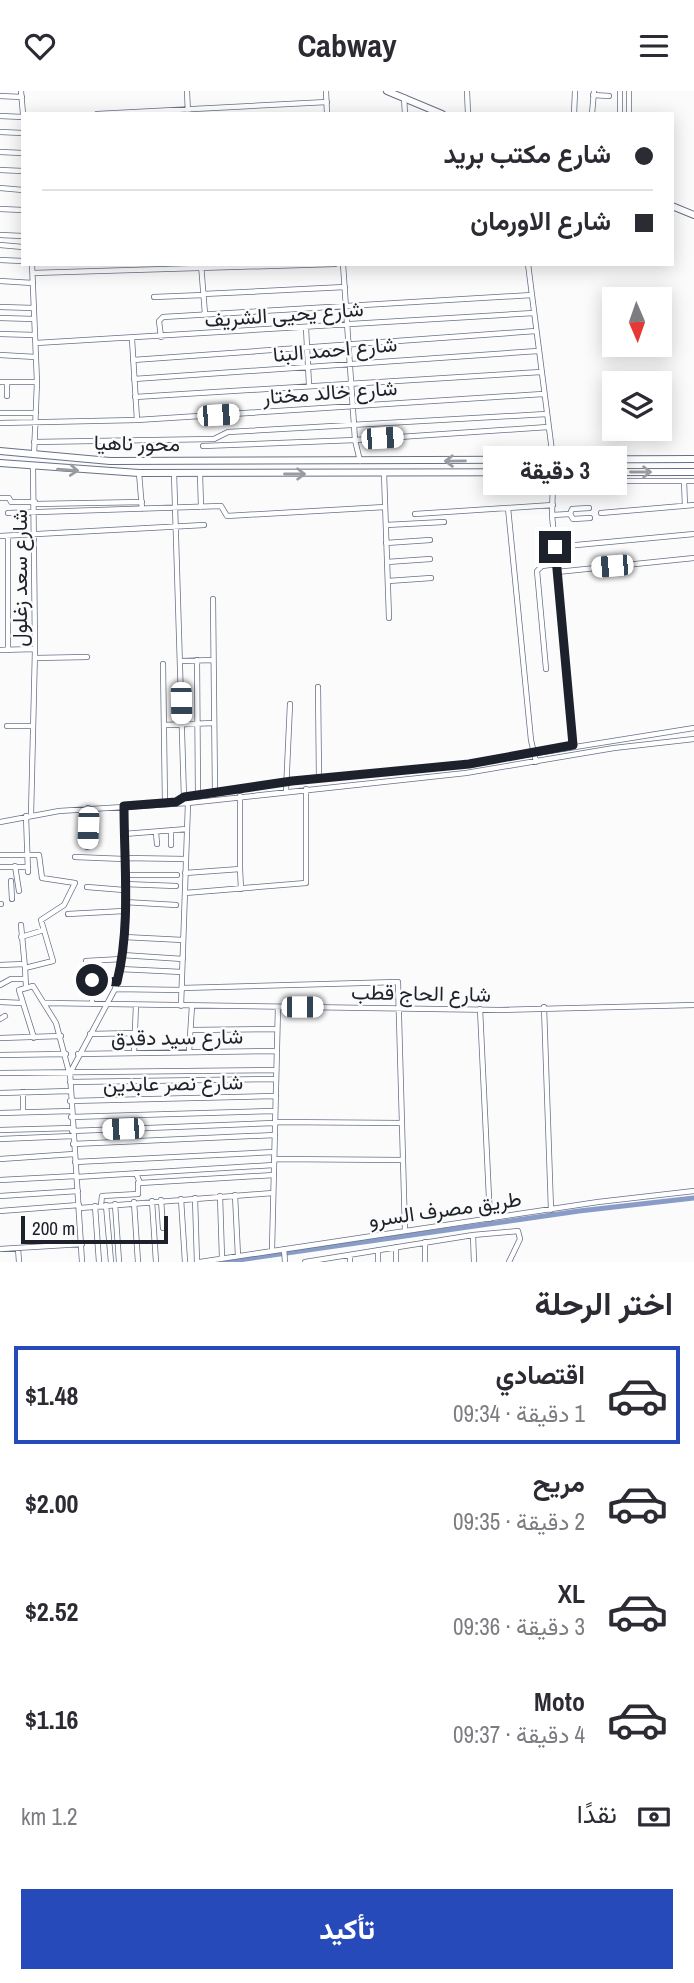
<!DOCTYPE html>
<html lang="ar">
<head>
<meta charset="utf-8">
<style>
	:root { --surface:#fff; --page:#f7f7f7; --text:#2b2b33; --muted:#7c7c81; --line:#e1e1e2; --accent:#274aba }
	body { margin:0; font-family:"Archivo Narrow",Vazirmatn,sans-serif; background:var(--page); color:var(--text); direction:rtl; height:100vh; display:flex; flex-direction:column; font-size:26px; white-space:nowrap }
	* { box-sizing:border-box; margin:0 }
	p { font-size:23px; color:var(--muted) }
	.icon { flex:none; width:38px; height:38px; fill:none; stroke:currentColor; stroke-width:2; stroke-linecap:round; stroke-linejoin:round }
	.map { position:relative; height:1171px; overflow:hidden; direction:ltr }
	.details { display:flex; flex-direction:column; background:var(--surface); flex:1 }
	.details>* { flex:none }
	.banner { position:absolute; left:21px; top:21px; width:653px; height:154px; border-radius:0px; box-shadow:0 4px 18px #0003; direction:rtl; display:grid; align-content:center; height:154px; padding:0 21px; background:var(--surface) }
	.needle { width:46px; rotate:178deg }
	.fabs { position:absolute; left:602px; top:196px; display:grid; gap:14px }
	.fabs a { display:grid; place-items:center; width:70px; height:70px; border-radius:0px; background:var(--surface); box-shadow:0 4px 18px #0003; font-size:35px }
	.scale { position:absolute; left:21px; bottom:18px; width:147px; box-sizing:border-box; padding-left:7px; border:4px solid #1d212b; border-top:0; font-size:19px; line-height:24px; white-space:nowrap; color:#1d212b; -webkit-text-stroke:5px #fbfbfb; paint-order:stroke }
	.end { position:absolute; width:32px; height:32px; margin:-16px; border:9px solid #1d212b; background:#fff; box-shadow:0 0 0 4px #fff }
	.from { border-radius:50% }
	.bubble { position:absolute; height:49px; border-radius:0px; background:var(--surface); box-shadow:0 4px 18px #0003; font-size:23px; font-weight:800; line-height:49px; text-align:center; direction:rtl }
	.car { position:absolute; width:21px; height:42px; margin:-21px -10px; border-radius:9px; box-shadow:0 0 5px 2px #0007; background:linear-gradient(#fff 24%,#345 0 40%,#fff 0 76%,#345 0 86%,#fff 0) }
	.banner b { display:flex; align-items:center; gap:24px; height:66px; font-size:26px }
	.banner b+b { border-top:2px solid var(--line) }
	.banner i { width:18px; height:18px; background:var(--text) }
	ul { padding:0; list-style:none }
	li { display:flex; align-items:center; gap:21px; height:98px; margin:0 14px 10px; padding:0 7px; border:4px solid transparent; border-radius:0px }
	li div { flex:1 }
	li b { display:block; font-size:26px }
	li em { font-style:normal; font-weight:800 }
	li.on { border-color:var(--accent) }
	li>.icon { width:63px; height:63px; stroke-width:1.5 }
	h2 { padding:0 21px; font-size:32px; line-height:84px }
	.pay { display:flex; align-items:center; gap:18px; height:77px; padding:0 21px; font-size:26px }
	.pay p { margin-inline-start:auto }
	.cta { display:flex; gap:14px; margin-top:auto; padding:14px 21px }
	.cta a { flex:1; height:80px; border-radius:0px; background:var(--accent); color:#fff; font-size:28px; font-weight:800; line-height:80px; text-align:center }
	header { display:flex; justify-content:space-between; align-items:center; height:91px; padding:0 21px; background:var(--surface); font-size:32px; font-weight:800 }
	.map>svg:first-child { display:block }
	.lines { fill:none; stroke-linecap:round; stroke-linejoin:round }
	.canal { stroke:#899cc8; stroke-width:5 }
	.street-casing { stroke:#667088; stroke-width:6 }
	.secondary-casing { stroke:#667088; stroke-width:8 }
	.street { stroke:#fff; stroke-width:4.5 }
	.secondary { stroke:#fff; stroke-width:6 }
	.oneway { stroke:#999ba0 }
	.route { stroke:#1d212b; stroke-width:9 }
	.labels { text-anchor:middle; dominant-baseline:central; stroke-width:5; stroke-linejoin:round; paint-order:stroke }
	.street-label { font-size:21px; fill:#1d212b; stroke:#fbfbfb }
</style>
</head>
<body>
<header><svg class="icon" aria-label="menu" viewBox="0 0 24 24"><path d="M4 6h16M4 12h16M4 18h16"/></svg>Cabway<svg class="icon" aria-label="heart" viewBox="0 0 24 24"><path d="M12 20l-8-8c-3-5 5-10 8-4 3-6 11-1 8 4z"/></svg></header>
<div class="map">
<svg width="694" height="1171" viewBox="0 0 694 1171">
	<rect width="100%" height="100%" fill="#fbfbfb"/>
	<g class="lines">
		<path class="canal" d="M225 1171 579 1120 694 1107"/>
		<defs>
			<path id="street" d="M21 0 23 23
				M187 0 188 23
				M326 0 327 23
				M467 0 468 23
				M629 0V23
				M593 4 609 5
				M0 5 22 6
				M404 6 405 23
				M97 23 327 11
				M574 23 575 0
				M592 23 594 0
				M620 23V0
				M0 25 23 26
				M0 41 23 42
				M0 61 23 62
				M0 79 23 80
				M0 97 23 99
				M0 118 23 119
				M0 144 23 145
				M0 154 23 156
				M0 169 23 170
				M32 173 37 291 34 364
				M201 173 205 223
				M343 173 355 349 360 370
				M528 173 553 368
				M33 182 335 173
				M0 190 33 192
				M203 203 345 196
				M154 206 203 204
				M0 216 34 217
				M0 227 34 228
				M306 237 309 294
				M0 243 35 244
				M161 246 159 230 163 226 532 204
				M132 248 137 329
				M36 252 534 222
				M0 264 36 266
				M133 269 536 240
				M134 288 538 260
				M0 291H37
				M7 305V291
				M135 306 541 281
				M0 322H36
				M0 332 137 329 543 303
				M34 351 214 348 228 341 546 323
				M203 355 355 349 548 336
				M139 382 142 418
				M174 382 184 707
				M384 382 389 527
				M200 383 201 416
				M684 390 685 415
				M0 407H9L11 411H35
				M35 413 142 411
				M508 417 531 649 536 671
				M589 417 572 418 570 423 573 428 590 427
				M8 422 221 415 227 425 385 416
				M601 422 694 414
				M415 423 553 414
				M552 424 570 423
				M386 434 444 431
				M0 445 204 434
				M8 445V559
				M386 452 430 449
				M555 456 694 443
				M387 471 430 468
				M557 481 694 467
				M388 490 431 487
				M213 508 215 702
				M0 559 35 558
				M35 567 87 566
				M197 569 198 704
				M180 570 213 569
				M163 573 165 712
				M546 578 537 480 542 475 557 473
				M318 596 319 687
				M164 634 214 632
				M7 635H31
				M573 654 552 424 553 390H694
				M286 700 290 613
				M176 711 184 707 292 690 469 673 694 637
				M31 724 35 558 33 376
				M26 725 28 781
				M0 731 59 720 188 712 466 682 614 657 694 648
				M171 739V754
				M156 741 157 753
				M124 743 187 738
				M87 756 88 717
				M0 764H39L42 787 75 792 64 814 41 829 53 870 25 877 26 896
				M75 766 124 768
				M124 767 186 768
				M15 775 19 800
				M0 776H28
				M240 778 241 798
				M185 782 240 778V705
				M124 784H177
				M11 790 12 808
				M124 793 176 795
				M87 796 124 799
				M185 802 306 792V698
				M124 811 176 814
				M0 813H1
				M68 823 124 820
				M21 834 25 877
				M21 846 44 839
				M124 846 183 849
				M122 864 183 868
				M86 870 122 868
				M0 874 24 873
				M120 878 182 881
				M83 888 117 891
				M92 889V913
				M0 894 11 888H25
				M182 897 398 891 405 1140
				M115 898 182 899
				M0 911 22 912
				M45 912 499 919 694 914
				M181 915 188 712
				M544 916 551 1119
				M480 918 490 1128
				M0 928 5 925
				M191 939 277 938
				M90 943 135 942
				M0 947 61 945
				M34 947 19 899 33 895 56 932 69 981
				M189 961 192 915
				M134 962 136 914
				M78 963 277 960
				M0 964 66 963
				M0 982 276 979
				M70 991 276 988
				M23 1001V1021
				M0 1002 70 1000
				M70 1010 276 1005
				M0 1022 71 1020
				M71 1026 275 1020
				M275 1031 401 1032
				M0 1039 72 1037
				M72 1040 275 1032
				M0 1048 73 1045
				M73 1053 275 1044
				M0 1068 74 1063
				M274 1068 402 1069
				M75 1071 274 1061
				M136 1082 140 1092 274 1084
				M76 1086 274 1074
				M0 1089 76 1085
				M235 1104 238 1165
				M0 1105 78 1100
				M220 1105 222 1167
				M195 1107 197 1171
				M181 1108 185 1171
				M161 1109 163 1137
				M152 1110 156 1171
				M134 1111 138 1171
				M115 1113 119 1171
				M101 1114 102 1105 138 1103V1092
				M106 1114 111 1171
				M95 1115 99 1171
				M80 1117 273 1102
				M0 1120 79 1114
				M473 1144 474 1171
				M425 1151V1171
				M396 1156V1171
				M18 1157 19 1171
				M0 1158 82 1153
				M284 1158 285 1171
				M272 1159 278 916
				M378 1159V1171
				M350 1164V1171
				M82 1171 70 982 115 898 120 878 124 846V715
				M200 1171 598 1111 694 1100
				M305 1171 473 1144 518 1140 520 1148 509 1171"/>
			<path id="secondary" d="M387 0 442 23
				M672 115 694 124
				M0 360 110 370 694 368
				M0 372 139 382 694 381"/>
		</defs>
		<use href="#street" class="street-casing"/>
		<use href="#secondary" class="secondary-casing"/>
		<use href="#street" class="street"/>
		<use href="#secondary" class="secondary"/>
	</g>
	<defs><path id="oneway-shaft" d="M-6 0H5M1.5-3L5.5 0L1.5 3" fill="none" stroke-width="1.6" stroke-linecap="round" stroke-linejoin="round" transform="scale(1.75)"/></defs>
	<g class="oneway">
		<use href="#oneway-shaft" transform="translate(455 370) rotate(179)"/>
		<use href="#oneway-shaft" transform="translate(68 379) rotate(4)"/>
		<use href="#oneway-shaft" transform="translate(641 381)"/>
		<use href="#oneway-shaft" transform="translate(295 383)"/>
	</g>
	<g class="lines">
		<path class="route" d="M92 889 117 891C131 835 124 772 124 715L176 711 184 706 292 690 469 673 573 654 555 456"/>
	</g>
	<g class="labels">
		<g class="street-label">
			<text transform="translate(284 223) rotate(-4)">شارع يحيى الشريف</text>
			<text transform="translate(335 258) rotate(-5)">شارع احمد البنا</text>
			<text transform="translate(330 301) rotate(-4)">شارع خالد مختار</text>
			<text transform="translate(137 352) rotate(1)">محور ناهيا</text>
			<text transform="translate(19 487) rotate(-90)">شارع سعد زغلول</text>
			<text transform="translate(421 902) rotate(1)">شارع الحاج قطب</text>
			<text transform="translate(177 946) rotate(-1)">شارع سيد دقدق</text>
			<text transform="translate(173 992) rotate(-1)">شارع نصر عابدين</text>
			<text transform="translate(445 1118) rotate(-8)">طريق مصرف السرو</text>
		</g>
	</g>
</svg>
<div class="fabs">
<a><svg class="needle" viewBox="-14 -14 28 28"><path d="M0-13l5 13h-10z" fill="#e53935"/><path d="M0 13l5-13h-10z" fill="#7c7c81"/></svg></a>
<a><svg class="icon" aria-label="layers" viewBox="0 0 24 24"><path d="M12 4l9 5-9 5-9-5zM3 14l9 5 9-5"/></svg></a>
</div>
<div class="scale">200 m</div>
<i class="end from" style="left:92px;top:889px"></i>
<i class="end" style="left:555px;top:456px"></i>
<div class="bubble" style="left:483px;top:355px;width:144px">3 دقيقة</div>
<i class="car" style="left:218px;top:324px;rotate:86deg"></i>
<i class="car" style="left:382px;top:347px;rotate:86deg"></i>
<i class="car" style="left:612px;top:475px;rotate:265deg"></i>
<i class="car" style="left:181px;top:612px;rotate:179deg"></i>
<i class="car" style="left:88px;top:737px;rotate:182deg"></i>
<i class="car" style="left:302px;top:916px;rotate:90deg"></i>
<i class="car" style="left:123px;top:1038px;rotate:268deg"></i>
<div class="banner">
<b><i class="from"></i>شارع مكتب بريد</b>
<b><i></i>شارع الاورمان</b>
</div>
</div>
<section class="details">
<h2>اختر الرحلة</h2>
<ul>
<li class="on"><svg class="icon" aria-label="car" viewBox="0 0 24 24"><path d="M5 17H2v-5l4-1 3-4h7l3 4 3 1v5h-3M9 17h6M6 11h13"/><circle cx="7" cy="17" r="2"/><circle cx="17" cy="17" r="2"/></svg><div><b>اقتصادي</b><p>1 دقيقة · 09:34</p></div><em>$1.48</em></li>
<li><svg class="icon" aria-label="car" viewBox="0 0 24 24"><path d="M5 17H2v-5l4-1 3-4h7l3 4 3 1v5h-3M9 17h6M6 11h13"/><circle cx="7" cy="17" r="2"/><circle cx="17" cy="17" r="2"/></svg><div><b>مريح</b><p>2 دقيقة · 09:35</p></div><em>$2.00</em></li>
<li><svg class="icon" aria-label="car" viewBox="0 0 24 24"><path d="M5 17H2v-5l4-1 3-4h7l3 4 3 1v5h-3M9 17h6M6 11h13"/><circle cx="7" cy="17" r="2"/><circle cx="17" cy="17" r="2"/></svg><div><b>XL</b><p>3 دقيقة · 09:36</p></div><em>$2.52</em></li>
<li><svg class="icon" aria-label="car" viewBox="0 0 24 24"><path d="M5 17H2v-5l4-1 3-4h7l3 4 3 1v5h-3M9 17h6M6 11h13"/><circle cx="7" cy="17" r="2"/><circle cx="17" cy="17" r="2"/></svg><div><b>Moto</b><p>4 دقيقة · 09:37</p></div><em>$1.16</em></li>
</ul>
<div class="pay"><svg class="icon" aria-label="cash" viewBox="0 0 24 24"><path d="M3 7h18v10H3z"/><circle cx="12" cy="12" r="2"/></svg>نقدًا<p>1.2 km</p></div>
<div class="cta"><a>تأكيد</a></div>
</section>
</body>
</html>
